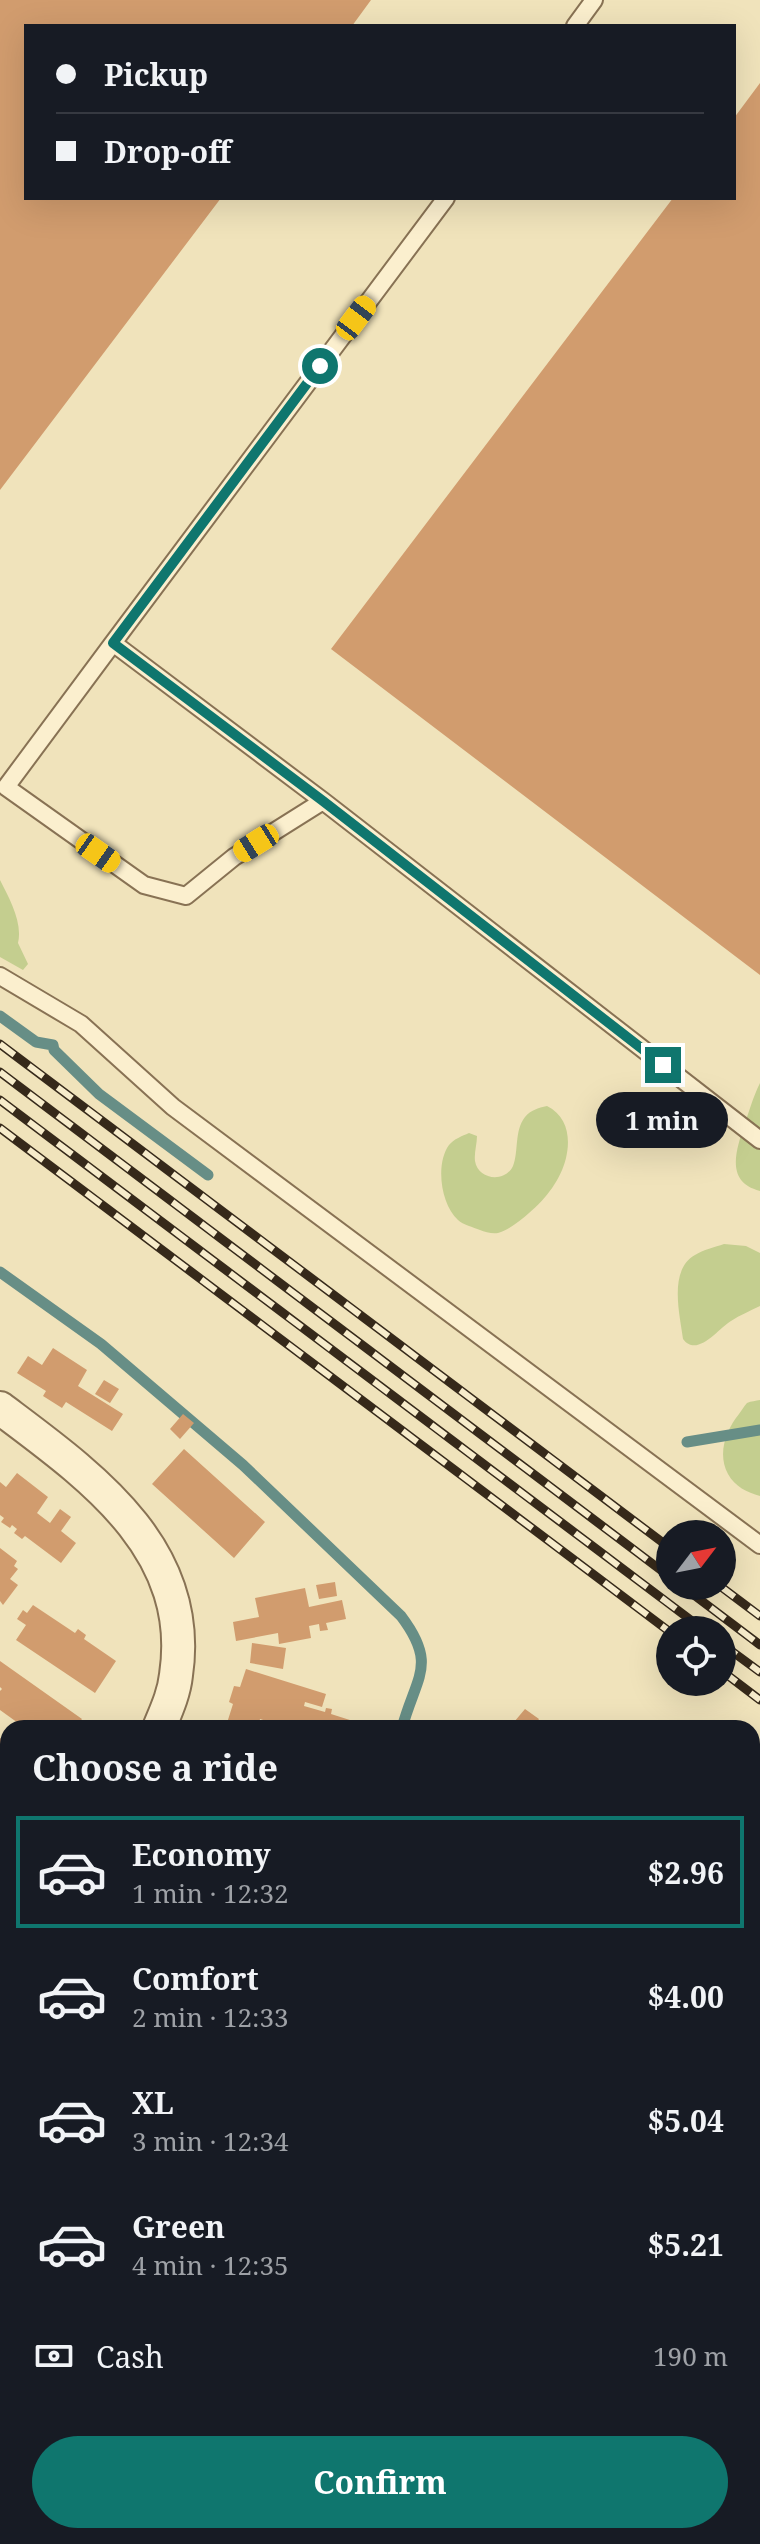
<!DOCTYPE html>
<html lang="en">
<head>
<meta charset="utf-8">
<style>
	:root { --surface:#171b24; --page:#20242c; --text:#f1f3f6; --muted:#9ea1a6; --line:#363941; --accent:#0f766e }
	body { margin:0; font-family:"Noto Serif",serif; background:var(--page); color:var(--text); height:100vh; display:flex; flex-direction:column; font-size:30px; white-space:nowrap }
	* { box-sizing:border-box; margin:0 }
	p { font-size:26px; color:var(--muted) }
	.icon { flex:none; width:44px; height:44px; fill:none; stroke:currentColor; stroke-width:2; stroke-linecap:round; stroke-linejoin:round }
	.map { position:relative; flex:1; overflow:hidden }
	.details { position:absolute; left:0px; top:1720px; width:760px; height:824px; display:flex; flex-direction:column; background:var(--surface); border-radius:24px 24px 0 0; box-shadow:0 8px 32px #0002 }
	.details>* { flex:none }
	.hud { position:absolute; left:24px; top:24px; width:712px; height:176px; border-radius:0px; box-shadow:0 8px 32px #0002; display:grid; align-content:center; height:176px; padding:0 32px; background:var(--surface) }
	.needle { width:52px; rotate:58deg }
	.tools { position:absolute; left:656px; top:1520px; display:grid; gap:16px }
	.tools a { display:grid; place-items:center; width:80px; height:80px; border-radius:50%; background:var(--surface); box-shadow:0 8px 32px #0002; font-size:40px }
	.end { position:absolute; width:36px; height:36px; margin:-18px; border:10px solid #0f766e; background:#fff; box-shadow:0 0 0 4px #fff }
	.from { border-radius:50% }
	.bubble { position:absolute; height:56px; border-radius:28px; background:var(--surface); box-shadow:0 8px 32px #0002; font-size:26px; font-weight:700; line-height:56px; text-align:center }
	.car { position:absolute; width:24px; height:48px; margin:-24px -12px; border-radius:10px; box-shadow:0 0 6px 2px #0007; background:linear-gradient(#f5c518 24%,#345 0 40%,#f5c518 0 76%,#345 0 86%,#f5c518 0) }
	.hud b { display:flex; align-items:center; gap:28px; height:76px; font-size:30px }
	.hud b+b { border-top:2px solid var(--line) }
	.hud i { width:20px; height:20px; background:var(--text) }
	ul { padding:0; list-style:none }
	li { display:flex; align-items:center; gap:24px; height:112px; margin:0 16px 12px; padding:0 16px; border:4px solid transparent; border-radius:0px }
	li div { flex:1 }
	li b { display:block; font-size:30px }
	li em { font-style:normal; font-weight:700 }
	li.active { border-color:var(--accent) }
	li>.icon { width:72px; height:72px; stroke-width:1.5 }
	h2 { padding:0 32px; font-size:36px; line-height:96px }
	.pay { display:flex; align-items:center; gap:20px; height:88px; padding:0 32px; font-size:30px }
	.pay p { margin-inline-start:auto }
	.action { display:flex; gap:16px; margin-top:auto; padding:16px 32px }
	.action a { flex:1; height:92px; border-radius:48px; background:var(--accent); color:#fff; font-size:32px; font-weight:700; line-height:92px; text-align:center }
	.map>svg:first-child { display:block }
	.green { fill:#c4ce8f }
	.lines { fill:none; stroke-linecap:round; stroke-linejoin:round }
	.stream { stroke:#678e86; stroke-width:11 }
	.building { fill:#d19c6e }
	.service-casing { stroke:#887254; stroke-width:20 }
	.minor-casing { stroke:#887254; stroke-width:36 }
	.service { stroke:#fbefce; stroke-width:16 }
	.minor { stroke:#fbefce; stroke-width:32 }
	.rail-casing { stroke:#36291a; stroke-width:9 }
	.rail { stroke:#f7eccb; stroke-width:6; stroke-dasharray:18; stroke-linecap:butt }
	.route { stroke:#0f766e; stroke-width:10 }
</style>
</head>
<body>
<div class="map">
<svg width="760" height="2544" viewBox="0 0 760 2544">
	<rect width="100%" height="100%" fill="#f0e3bb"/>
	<path class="green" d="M0 880C9 898 23 922 18 943L28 964 23 970 0 957Z
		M760 1083V1191C725 1182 736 1151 744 1126 749 1112 753 1097 760 1083Z
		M547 1106C567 1116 571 1137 566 1158 561 1179 546 1199 529 1213 521 1220 509 1230 498 1233 492 1234 485 1232 480 1230 473 1227 463 1225 458 1220 441 1205 435 1164 449 1145 454 1139 462 1136 469 1133L477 1136C477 1144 474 1153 475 1161 478 1180 505 1183 513 1166 519 1151 514 1131 525 1117 531 1110 538 1108 547 1106Z
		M724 1244 746 1246 760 1253V1306C750 1311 740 1315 731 1321 718 1329 697 1358 683 1339 680 1315 668 1270 695 1255 703 1250 715 1247 724 1244Z
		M760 1400V1496C747 1492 735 1487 728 1474 717 1454 726 1430 739 1414 742 1410 744 1406 747 1403 751 1401 756 1401 760 1400Z"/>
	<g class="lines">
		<path class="stream" d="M0 1016 36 1042 53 1045 54 1050 99 1094 208 1175
			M0 1272 101 1344 243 1465 401 1616C438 1665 416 1676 402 1728
			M687 1442 760 1430
			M0 2203 8 2198"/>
	</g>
	<path class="building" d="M0 0H371L352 26H26V198H221L0 490Z
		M760 83V975L331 649 673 198H734V118Z
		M53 1348 87 1370 78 1386 123 1414 112 1431 66 1402 62 1408 43 1396 46 1391 17 1373 28 1356 42 1365Z
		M104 1380 119 1389 110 1403 95 1394Z
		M183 1414 194 1423 180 1439 170 1429Z
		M184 1449 265 1522 234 1558 152 1484Z
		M17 1473 48 1497 37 1513 50 1523 60 1509 71 1517 61 1531 76 1543 61 1563 25 1536 22 1539 14 1533 17 1529 12 1525 10 1528 1 1522 4 1518 0 1515V1482L6 1487Z
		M0 1548 17 1561 14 1566 18 1569 10 1579 18 1585 3 1605 0 1601Z
		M335 1582 337 1596 319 1599 316 1585Z
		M305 1588 309 1607 342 1600 346 1619 326 1623 328 1630 320 1631 319 1624 309 1626 311 1638 279 1644 278 1633 236 1641 233 1622 259 1617 255 1598Z
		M33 1605 75 1633 78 1629 86 1635 84 1639 116 1661 95 1693 16 1640 26 1625 17 1619 23 1610 27 1613Z
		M252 1643 286 1648 283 1669 250 1663Z
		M0 1661 82 1719 75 1728H25L0 1710V1691L2 1689 0 1687Z
		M246 1669 326 1694 322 1707 305 1702 304 1706 325 1712 326 1708 332 1709 331 1714 353 1721 350 1728H305L280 1720 279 1725 260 1719 258 1728H243L227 1723 233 1704 229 1702 234 1686 240 1687Z
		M525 1709 539 1719 533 1728H509Z
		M0 1738 8 1745V1797L0 1790Z
		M752 1928 760 1934V2006L757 2009 752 2005Z
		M0 2031 8 2041V2058L1 2064 8 2072V2104L0 2094Z
		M760 2238V2275L752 2286V2248Z
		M0 2311 8 2324V2366L0 2354Z
		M760 2363V2401L752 2411V2374Z
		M181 2536H213L205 2544H181L177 2540Z
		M254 2536H309L303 2544H248Z
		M484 2536H537L531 2544H478Z
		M581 2536H608L610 2538 605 2544H574Z"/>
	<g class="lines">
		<defs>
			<path id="service" d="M575 26 594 0
				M446 198 113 643 323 801 760 1140
				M113 643 6 787 144 885 186 896 234 857 323 801
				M0 976 81 1024 173 1107 760 1545"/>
			<path id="minor" d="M0 1408C89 1475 195 1548 176 1675 174 1694 166 1711 159 1728
				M0 1899 8 1892
				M752 2077 760 2082
				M0 2458 8 2454
				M752 2505 760 2500
				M89 2536 95 2544"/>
		</defs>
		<use href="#service" class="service-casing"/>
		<use href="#minor" class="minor-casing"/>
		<use href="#service" class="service"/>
		<use href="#minor" class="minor"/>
		<defs>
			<path id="rail" d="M0 1044 670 1548
				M0 1072 670 1577
				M0 1100 704 1630
				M0 1128 670 1632
				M682 1586 760 1645
				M720 1586 760 1616
				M722 1644 760 1672
				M722 1671 760 1700"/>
		</defs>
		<use href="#rail" class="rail-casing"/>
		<use href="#rail" class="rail"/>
	</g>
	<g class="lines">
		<path class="route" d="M320 366 113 643 323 801 663 1065"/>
	</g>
</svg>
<div class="tools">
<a><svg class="needle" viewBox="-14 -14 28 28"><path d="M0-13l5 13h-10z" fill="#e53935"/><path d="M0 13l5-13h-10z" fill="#9ea1a6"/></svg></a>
<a><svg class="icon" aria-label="locate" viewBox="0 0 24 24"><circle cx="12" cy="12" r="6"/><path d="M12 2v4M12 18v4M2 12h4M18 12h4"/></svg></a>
</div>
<i class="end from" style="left:320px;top:366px"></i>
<i class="end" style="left:663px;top:1065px"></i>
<div class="bubble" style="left:596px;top:1092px;width:132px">1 min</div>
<i class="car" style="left:356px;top:318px;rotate:37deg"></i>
<i class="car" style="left:256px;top:843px;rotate:238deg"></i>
<i class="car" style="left:98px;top:853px;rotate:125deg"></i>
<div class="hud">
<b><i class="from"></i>Pickup</b>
<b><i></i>Drop-off</b>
</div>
<section class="details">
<h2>Choose a ride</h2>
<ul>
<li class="active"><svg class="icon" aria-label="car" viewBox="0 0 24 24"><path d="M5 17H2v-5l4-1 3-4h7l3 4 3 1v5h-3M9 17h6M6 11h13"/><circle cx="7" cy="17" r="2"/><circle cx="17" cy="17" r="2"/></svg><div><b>Economy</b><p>1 min · 12:32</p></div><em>$2.96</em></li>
<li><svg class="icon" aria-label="car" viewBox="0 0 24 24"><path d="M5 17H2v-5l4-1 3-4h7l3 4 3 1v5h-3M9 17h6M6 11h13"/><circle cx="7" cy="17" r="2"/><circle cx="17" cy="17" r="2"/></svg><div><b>Comfort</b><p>2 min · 12:33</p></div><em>$4.00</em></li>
<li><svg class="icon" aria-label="car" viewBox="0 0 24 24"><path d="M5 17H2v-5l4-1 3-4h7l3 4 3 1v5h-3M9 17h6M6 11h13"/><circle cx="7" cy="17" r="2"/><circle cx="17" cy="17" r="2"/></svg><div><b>XL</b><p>3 min · 12:34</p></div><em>$5.04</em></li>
<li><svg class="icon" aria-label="car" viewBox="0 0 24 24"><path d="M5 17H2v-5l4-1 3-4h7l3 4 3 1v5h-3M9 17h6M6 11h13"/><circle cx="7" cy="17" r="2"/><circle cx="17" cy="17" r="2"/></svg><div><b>Green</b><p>4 min · 12:35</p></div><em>$5.21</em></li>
</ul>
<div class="pay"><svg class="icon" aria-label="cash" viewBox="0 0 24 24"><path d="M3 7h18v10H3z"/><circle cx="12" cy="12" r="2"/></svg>Cash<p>190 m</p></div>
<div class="action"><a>Confirm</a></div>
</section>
</div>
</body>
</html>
